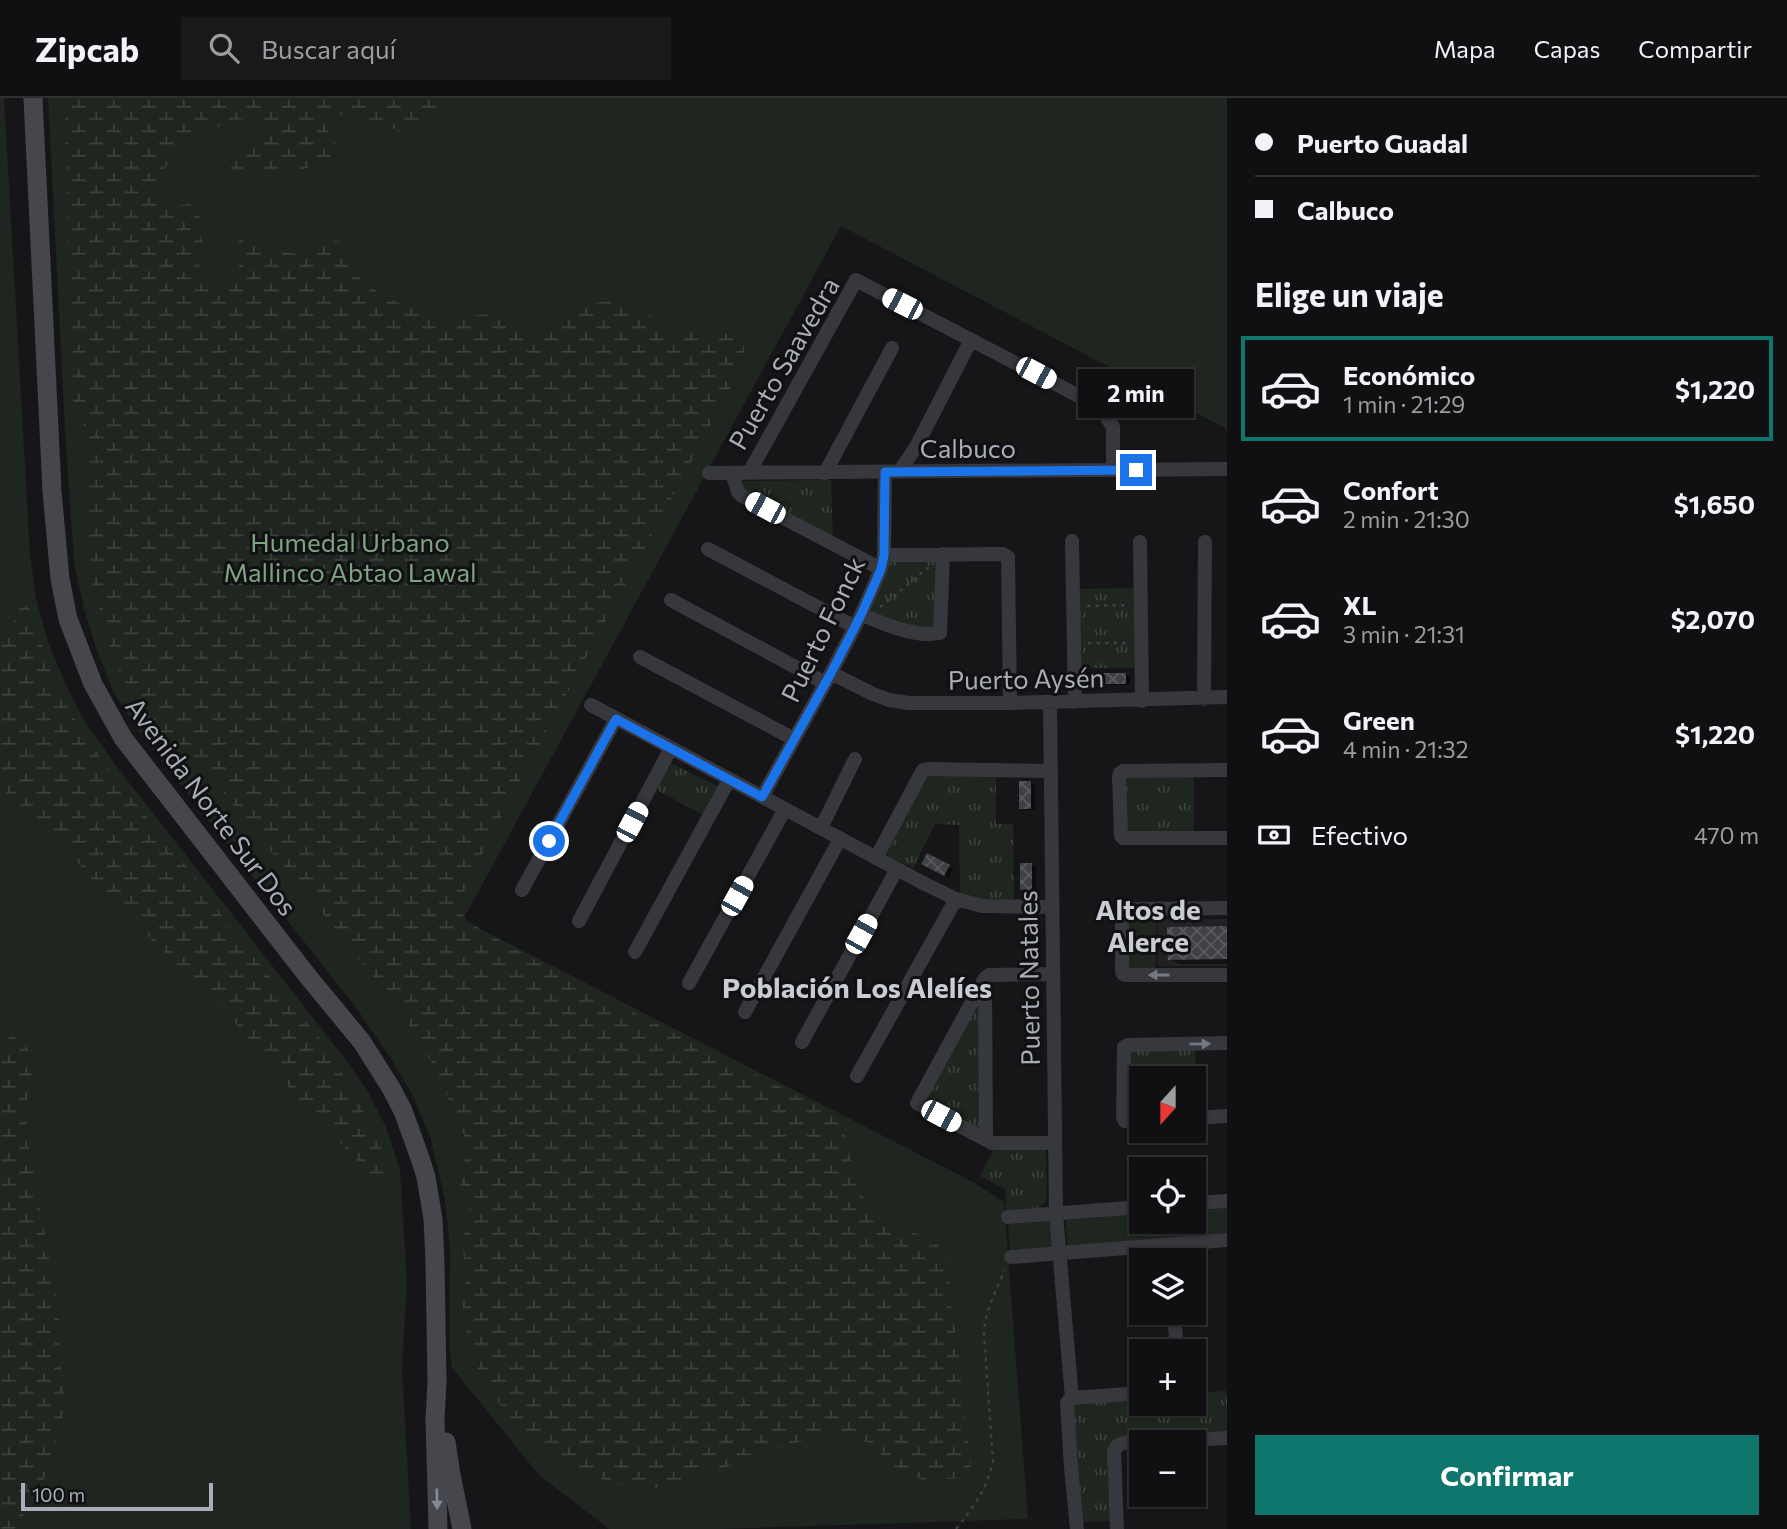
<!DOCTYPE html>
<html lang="es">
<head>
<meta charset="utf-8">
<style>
	:root { --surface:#101012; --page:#19191b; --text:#f1f3f6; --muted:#9c9d9f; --line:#303032; --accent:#0f766e }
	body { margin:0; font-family:Commissioner,sans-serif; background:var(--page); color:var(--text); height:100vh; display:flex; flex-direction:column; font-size:26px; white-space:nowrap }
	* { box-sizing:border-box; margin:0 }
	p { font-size:23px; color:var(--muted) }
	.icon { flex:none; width:38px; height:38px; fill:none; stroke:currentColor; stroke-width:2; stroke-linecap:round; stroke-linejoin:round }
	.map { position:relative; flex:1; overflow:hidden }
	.side { display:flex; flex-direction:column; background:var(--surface); width:560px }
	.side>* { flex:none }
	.top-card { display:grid; align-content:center; height:154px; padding:0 28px; background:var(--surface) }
	.needle { width:46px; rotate:201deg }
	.fabs { position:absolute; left:1129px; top:968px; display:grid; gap:14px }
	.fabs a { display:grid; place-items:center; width:77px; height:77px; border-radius:0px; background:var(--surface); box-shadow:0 2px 5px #0004,0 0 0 2px var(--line); font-size:35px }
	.scale { position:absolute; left:21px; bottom:18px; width:192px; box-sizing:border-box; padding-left:7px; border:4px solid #a8adb8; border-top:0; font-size:19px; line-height:24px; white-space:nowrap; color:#a8adb8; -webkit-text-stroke:5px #111113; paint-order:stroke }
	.end { position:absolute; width:32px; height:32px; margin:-16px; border:9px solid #1a73e8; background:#fff; box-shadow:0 0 0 4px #fff }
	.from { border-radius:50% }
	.bubble { position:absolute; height:49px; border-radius:0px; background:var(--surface); box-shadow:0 2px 5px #0004,0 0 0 2px var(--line); font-size:23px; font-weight:700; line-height:49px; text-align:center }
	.car { position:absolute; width:21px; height:42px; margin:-21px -10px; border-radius:9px; box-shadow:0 0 5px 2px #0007; background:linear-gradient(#fff 24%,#345 0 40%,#fff 0 76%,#345 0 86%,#fff 0) }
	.top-card b { display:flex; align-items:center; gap:24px; height:66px; font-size:26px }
	.top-card b+b { border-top:2px solid var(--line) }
	.top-card i { width:18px; height:18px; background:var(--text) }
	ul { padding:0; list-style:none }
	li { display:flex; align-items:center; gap:21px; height:105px; margin:0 14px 10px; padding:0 14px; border:4px solid transparent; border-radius:0px }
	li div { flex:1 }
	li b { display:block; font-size:26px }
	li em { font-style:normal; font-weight:700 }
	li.active { border-color:var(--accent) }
	li>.icon { width:63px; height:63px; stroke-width:1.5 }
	h2 { padding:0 28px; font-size:32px; line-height:84px }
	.pay { display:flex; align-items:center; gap:18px; height:77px; padding:0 28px; font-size:26px }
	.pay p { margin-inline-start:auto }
	.primary-button { display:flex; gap:14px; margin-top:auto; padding:14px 28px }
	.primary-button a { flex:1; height:80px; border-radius:0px; background:var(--accent); color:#fff; font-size:28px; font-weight:700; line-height:80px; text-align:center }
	header { display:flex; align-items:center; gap:42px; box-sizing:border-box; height:98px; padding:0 35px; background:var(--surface); border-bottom:2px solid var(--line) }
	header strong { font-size:33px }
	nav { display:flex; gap:38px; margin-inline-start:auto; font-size:24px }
	.search { width:490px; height:63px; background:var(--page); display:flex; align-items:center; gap:18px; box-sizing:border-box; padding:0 24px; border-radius:0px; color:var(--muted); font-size:26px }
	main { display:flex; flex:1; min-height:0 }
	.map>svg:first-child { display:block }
	.built { fill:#222225 }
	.grass { fill:#1e261f }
	.wetland { fill:url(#wetland-marsh) }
	.park { fill:url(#park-tufts) }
	.shadow { fill:#0007 }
	.building { fill:url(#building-cross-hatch) }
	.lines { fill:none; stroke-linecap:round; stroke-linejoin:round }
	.path { stroke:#3d3f44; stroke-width:2.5; stroke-dasharray:3.5 5; stroke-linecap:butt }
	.street { stroke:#37383d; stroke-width:14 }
	.secondary { stroke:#45474d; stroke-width:19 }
	.oneway { fill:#757881 }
	.oneway2 { fill:#858993 }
	.route { stroke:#1a73e8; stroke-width:9 }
	.labels { text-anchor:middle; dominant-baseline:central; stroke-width:6; stroke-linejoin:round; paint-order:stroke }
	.street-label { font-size:26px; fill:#a8adb8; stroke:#111113 }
	.park-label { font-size:26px; fill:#7fa381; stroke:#111113 }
	.neighbourhood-label { font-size:28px; font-weight:bold; fill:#c9ccd4; stroke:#111113 }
</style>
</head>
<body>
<header>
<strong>Zipcab</strong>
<div class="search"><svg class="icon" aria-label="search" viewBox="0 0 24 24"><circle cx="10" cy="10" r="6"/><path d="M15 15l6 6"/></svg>Buscar aquí</div>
<nav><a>Mapa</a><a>Capas</a><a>Compartir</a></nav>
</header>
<main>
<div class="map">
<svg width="1227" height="1431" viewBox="0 0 1227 1431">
	<defs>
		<pattern id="wetland-marsh" width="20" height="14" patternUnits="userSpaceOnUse" patternTransform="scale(1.75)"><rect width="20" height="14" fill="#1e261f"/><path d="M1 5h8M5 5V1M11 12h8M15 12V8" fill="none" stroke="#3c433d"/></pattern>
		<pattern id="park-tufts" width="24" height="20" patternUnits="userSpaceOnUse" patternTransform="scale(1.75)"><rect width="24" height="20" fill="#1e261f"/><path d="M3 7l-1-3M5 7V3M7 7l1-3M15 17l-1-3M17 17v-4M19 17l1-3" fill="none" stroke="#3c433d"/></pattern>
		<pattern id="building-cross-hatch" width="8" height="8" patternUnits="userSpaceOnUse" patternTransform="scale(1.75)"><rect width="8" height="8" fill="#404145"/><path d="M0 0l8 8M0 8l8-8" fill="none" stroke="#595a5e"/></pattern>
	</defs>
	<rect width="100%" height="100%" fill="#161618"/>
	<path class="built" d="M1227 821V868H1158L1157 822Z"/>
	<path class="grass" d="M0 0H4L30 456 36 501 48 543 66 587 84 622 117 669 346 962 367 992 386 1029 400 1072 407 1182 402 1271 411 1431H0Z
		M48 0H1227V331L841 128 463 822 973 1084 1004 1104 1028 1421 718 1431H609L539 1377 452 1270 449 1247 450 1149 445 1102 431 1042 414 1000 393 964 357 911 139 634 114 595 97 553 84 511 74 464 65 332Z
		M1227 1110V1135L1067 1148 1066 1122 1141 1116V1124H1194V1112Z
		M1051 1123 1053 1149 1010 1152 1008 1126Z"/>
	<path class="wetland" d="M65 0H444L418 35 406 37 393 30 365 25 351 17H335L331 22 328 33 337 48 336 55 325 64 297 73 254 72 237 76 231 72 230 61 232 55C247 48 264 45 260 24 236 7 154 61 158 91 159 98 167 104 171 109L193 105 200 113 199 133 203 146 198 179 203 190 211 192 234 189C243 172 237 155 239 137 255 130 261 136 268 150 280 153 293 157 305 155 317 153 329 138 341 145 351 151 351 168 358 178 366 188 391 201 403 207 416 213 441 219 456 220 467 220 482 214 493 217 506 221 515 232 523 241 538 241 546 235 557 227 585 207 605 195 638 210 651 216 663 224 673 235L704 233 730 236 744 248V265L506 709 467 786 461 802 459 810 467 823 515 851 623 909 836 1017C851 1045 850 1080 868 1107 886 1134 933 1131 947 1159 953 1172 949 1187 950 1201 952 1215 955 1229 957 1243 963 1284 965 1325 971 1365L970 1375 965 1380 924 1382 895 1371 870 1345 846 1338 822 1337 770 1353 724 1370 660 1389 634 1391 583 1375 553 1358 528 1341 490 1294 475 1265 464 1226 463 1208 466 1183 463 1149 464 1136 470 1112 463 1098 459 1081 467 1053 464 1037 435 970 411 930 377 883 299 786 254 734 205 670 179 653 148 625 116 568 93 490 88 438V393L90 370 85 330 73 304V234L67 136Z
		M22 505 31 512 55 586 80 630 107 669 205 792 230 829 327 950 356 999 381 1048 389 1075 384 1080 376 1082 306 1010 236 926 101 791 43 726 0 689V548C18 538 10 520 22 505Z
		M13 938 21 941 31 956 32 974 25 1016 29 1049 59 1216 60 1261 65 1306 55 1349 40 1391 14 1431H0V945L3 942Z"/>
	<path class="park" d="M831 382 833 440 743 394 742 385 745 383Z
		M937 461 938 527 929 533 872 516 871 513 890 465 893 462Z
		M1135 490 1137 570H1079L1078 491Z
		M671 665 717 688 718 692 703 717 657 692Z
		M926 676H996V726H1013L1014 801H976L960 795 959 727 935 726 913 770 888 758 887 752Z
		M1194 678V736H1126L1125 680Z
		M1156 814V873H1129L1127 816Z
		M975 906H979L980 1033 926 1007 924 998Z
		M1195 951 1198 1015H1194V980H1141V1019L1130 1018 1129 953Z
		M994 1051H1046L1047 1098 1045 1105 1037 1110 1006 1112 1005 1091 980 1078Z
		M1227 1293V1337L1119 1342 1111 1423 1083 1424 1071 1305 1141 1299V1306H1194V1295Z"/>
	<path class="shadow" d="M1125 576 1130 579V587H1109L1105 585Z
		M1031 685 1035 688V712H1025L1021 710Z
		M928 757 953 771 949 779 923 765Z
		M1032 767 1036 769V794H1026L1022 791Z
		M1227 830V866H1179L1170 861Z"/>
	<path class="building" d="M1103 575H1126V586H1103Z
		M1019 683H1031V711H1019Z
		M927 755 950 767 944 778 921 766Z
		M1020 765H1032V792H1020Z
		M1227 828V861L1168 862 1167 829Z"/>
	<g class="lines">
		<path class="path" d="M1087 508 1130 507
			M880 509 929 469
			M1088 545H1127
			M956 1431C974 1408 986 1393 993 1364L984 1235C985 1212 996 1193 1005 1172"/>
		<path class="street" d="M899 374 916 349 971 242
			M709 375 1227 371
			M732 375 738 394 742 398 881 471
			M749 375 856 182 1100 309 1113 329V372
			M825 375 892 250
			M1072 443 1075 604
			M1140 444 1142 603
			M708 451 855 529
			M884 457 1003 456 1008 459 1010 605
			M671 502 825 585
			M861 517C886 526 914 540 940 535L943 456
			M640 559 794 641
			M831 575 873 596 889 602 909 605H1010L1227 599
			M1204 601 1205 444
			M1050 605 1056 1116 1072 1300
			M591 607 925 786 956 801 982 808 1052 809
			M1227 672 1123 673 1120 675 1119 679 1121 738 1123 740H1227
			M762 699 831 575 861 517 881 471 884 457 885 374
			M821 730 855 661
			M876 760 923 672 928 671 1051 673
			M522 792 616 621
			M1227 810 1127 811 1123 812 1122 816V873L1123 876 1126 877H1227
			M579 823 671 650
			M635 854 729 682
			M1053 876 989 877 985 880 917 1005 992 1045H1055
			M985 882 986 1042
			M689 885 785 711
			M745 914 840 741
			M802 944 897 771
			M857 978 956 801
			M1194 1020 1227 1018
			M1141 1023H1125L1123 1019 1124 949 1128 947 1227 945
			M1194 1105 1227 1103
			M1008 1119 1141 1109
			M1011 1159 1227 1142
			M1174 1214 1177 1253
			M1072 1300 1069 1302 1067 1305 1071 1369 1077 1431
			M1072 1300 1141 1295
			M1146 1344 1227 1340
			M1117 1431 1114 1353C1118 1342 1131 1345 1141 1344"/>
		<path class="secondary" d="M33 0 52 393 60 481 68 521 93 586 123 640 306 876 362 944 391 990 403 1013 420 1060 426 1079 433 1121 435 1165 437 1284 435 1321 438 1431
			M446 1344 451 1377 462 1431"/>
	</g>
	<defs><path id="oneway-solid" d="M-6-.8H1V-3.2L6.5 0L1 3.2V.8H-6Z" transform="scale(1.75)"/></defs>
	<g class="oneway">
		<use href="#oneway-solid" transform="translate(1159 877) rotate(180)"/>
		<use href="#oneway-solid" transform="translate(1200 946) rotate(-1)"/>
	</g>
	<use class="oneway2" href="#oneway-solid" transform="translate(437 1401) rotate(89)"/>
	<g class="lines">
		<path class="route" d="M549 743 616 621 762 699 831 575 861 517 881 471 884 457 885 374 1136 372"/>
	</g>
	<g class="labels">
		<g class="street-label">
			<text transform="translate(783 265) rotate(-60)">Puerto Saavedra</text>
			<text x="968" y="349">Calbuco</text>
			<text transform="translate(822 531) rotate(-64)">Puerto Fonck</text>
			<text transform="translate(1026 580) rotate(-1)">Puerto Aysén</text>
			<text transform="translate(212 708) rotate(53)">Avenida Norte Sur Dos</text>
			<text transform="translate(1028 880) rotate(-91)">Puerto Natales</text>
		</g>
		<g class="park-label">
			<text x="350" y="443">Humedal Urbano<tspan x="350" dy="30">Mallinco Abtao Lawal</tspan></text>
		</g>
		<g class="neighbourhood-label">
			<text x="1148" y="811">Altos de<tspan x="1148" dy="32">Alerce</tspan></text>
			<text x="857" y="889">Población Los Alelíes</text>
		</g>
	</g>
</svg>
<div class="fabs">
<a><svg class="needle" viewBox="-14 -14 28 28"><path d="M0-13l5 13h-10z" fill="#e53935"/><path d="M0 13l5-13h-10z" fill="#9c9d9f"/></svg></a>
<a><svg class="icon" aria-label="locate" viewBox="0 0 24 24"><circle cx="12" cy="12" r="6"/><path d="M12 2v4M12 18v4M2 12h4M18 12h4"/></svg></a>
<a><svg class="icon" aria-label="layers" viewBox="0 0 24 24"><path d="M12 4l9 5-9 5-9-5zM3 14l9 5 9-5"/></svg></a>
<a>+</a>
<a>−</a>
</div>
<div class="scale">100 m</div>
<i class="end from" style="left:549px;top:743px"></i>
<i class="end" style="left:1136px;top:372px"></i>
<div class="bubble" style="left:1078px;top:271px;width:116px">2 min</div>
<i class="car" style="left:902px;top:206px;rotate:297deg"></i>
<i class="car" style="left:1036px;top:275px;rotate:118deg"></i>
<i class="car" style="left:765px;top:410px;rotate:298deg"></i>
<i class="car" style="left:632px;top:724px;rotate:28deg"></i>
<i class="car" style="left:737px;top:798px;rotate:29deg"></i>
<i class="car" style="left:861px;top:836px;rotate:29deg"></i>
<i class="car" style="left:941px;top:1018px;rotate:118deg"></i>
</div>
<section class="side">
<div class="top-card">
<b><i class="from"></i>Puerto Guadal</b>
<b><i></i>Calbuco</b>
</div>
<h2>Elige un viaje</h2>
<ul>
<li class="active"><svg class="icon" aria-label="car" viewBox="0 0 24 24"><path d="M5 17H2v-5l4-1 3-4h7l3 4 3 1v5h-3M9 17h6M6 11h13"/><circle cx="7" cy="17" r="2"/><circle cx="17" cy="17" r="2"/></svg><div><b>Económico</b><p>1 min · 21:29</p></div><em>$1,220</em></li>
<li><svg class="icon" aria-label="car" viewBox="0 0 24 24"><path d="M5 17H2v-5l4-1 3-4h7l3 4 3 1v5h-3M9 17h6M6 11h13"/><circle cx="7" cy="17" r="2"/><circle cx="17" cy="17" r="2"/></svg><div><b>Confort</b><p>2 min · 21:30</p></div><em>$1,650</em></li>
<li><svg class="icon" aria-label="car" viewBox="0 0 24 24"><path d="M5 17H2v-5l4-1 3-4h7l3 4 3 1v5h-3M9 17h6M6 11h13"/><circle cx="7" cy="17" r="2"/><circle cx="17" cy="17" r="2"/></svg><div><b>XL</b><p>3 min · 21:31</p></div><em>$2,070</em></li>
<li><svg class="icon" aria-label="car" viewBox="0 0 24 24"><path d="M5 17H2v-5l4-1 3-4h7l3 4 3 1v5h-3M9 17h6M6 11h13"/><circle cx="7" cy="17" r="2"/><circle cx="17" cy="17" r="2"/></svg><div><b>Green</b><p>4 min · 21:32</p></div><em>$1,220</em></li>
</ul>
<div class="pay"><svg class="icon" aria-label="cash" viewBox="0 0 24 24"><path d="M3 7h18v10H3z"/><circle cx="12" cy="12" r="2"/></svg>Efectivo<p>470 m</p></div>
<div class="primary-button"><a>Confirmar</a></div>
</section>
</main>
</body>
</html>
